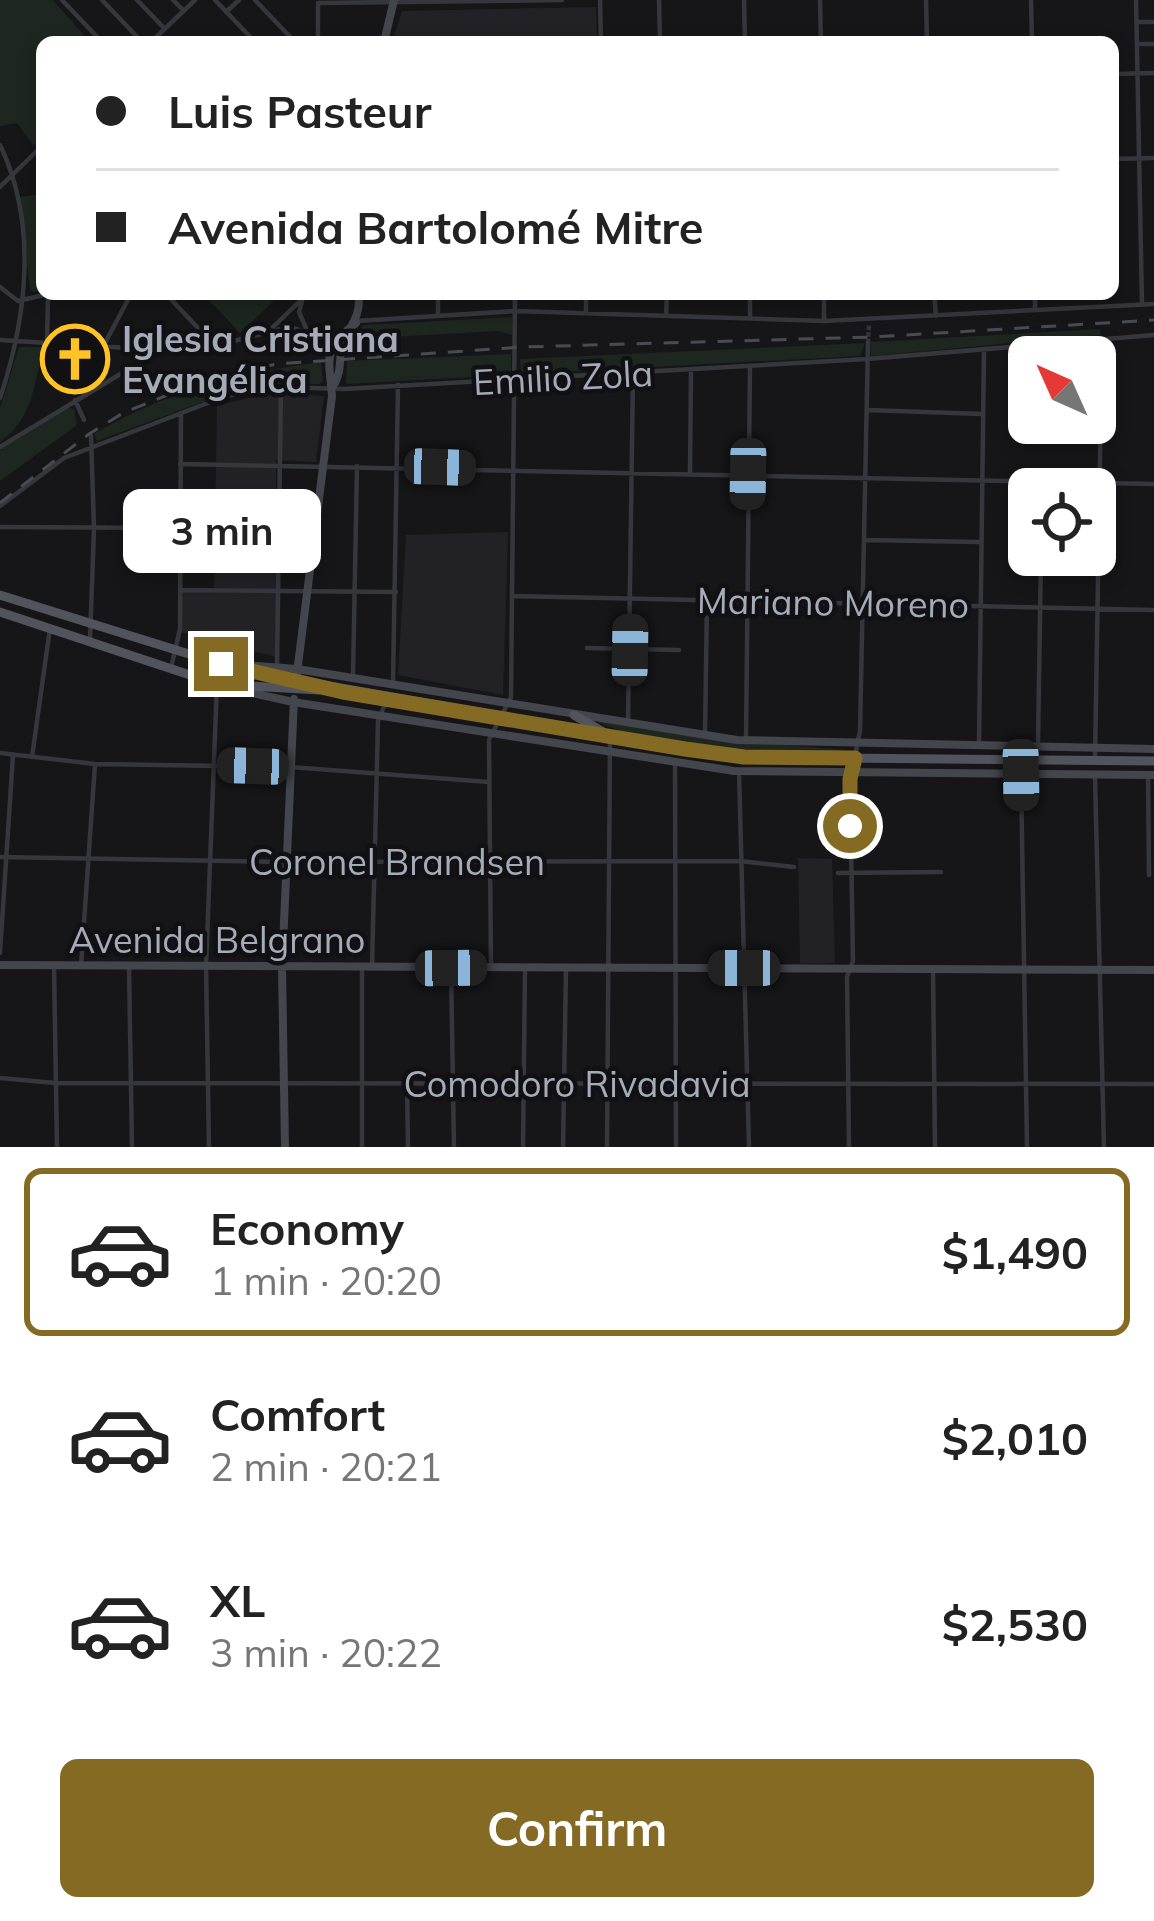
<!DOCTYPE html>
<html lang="en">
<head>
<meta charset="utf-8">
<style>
	:root { --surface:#fff; --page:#f6f6f6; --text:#222; --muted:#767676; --line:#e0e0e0; --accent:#856a24 }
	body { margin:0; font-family:Mulish,sans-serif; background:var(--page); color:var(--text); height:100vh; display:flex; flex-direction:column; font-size:45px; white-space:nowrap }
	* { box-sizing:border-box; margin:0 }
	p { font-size:39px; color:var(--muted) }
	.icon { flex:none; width:66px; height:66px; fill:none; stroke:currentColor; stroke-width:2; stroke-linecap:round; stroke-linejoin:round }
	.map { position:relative; height:1147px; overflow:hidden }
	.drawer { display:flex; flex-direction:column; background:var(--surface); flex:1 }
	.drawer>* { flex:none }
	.banner { position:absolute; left:36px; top:36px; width:1083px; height:264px; border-radius:18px; box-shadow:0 6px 18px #0003; display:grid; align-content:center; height:264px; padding:0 60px; background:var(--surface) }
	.needle { width:78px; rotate:315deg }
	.controls { position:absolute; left:1008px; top:336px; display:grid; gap:24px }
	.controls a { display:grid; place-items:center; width:108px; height:108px; border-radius:18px; background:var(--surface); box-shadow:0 6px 18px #0003; font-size:60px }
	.end { position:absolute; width:54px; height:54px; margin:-27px; border:15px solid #856a24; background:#fff; box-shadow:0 0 0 6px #fff }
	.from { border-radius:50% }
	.bubble { position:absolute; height:84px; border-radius:18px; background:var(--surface); box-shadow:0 6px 18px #0003; font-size:39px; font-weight:700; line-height:84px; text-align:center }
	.car { position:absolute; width:36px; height:72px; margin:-36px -18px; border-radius:15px; box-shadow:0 0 9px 3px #0007; background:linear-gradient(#222 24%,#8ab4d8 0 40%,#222 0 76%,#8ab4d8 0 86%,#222 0) }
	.banner b { display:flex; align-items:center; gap:42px; height:114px; font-size:45px }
	.banner b+b { border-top:3px solid var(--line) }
	.banner i { width:30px; height:30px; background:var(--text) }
	ul { padding:21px 0 0; list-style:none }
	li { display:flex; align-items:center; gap:36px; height:168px; margin:0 24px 18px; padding:0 36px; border:6px solid transparent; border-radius:18px }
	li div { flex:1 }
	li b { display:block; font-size:45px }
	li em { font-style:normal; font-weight:700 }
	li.selected { border-color:var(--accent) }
	li>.icon { width:108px; height:108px; stroke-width:1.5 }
	.action { display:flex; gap:24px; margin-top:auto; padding:24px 60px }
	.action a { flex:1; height:138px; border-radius:18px; background:var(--accent); color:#fff; font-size:48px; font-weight:700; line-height:138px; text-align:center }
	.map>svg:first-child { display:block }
	.built { fill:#222125 }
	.green { fill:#1d261f }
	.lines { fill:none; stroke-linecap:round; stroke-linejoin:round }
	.street-tunnel { stroke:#333438; stroke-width:4.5; stroke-dasharray:4.5 2; stroke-linecap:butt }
	.street { stroke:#36373d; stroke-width:4.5 }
	.secondary { stroke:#44464d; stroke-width:8 }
	.primary { stroke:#52545d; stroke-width:9 }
	.rail { stroke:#494b52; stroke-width:3; stroke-dasharray:15 12; stroke-linecap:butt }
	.route { stroke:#856a24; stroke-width:15 }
	.labels { text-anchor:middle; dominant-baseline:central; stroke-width:9; stroke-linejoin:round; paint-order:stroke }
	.poi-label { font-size:36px; font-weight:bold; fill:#a6abb9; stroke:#111113; text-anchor:start }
	.street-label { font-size:36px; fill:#a6abb9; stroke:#111113 }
</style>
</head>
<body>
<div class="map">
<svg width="1154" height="1147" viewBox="0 0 1154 1147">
	<rect width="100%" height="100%" fill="#161618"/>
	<path class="built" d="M596 7 597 42H392L402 11Z
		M277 392 324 396 316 462 276 460V657L180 632 181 592 214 589 217 405Z
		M508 532 503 695 398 675 406 535Z
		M798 858 832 859 835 963 800 964Z"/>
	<path class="green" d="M0 0H53L90 42H42V139L34 146 17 123 0 126Z
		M42 194V290L34 292 30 290 20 197Z
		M212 294H281L240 333 207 298Z
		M512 317V335L498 331 355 339 350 344 356 331 365 325Z
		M1100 329 1101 335 871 356 870 342Z
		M865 343 860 356 521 374 520 359Z
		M19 347H43C35 382 32 421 0 442V408Z
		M511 354V375L346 384 347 361Z
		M321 362 323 381 319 384H277L227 393 97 441 94 434C166 391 240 373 321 362Z
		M68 408 74 409 77 425 0 481V450Z
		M596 721 710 739 846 750C800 762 639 744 596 721Z"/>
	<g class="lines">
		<path class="street-tunnel" d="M868 343 869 325"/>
		<path class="street" d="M62 0 102 42
			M102 0 142 42
			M137 0 165 29
			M173 0 184 11
			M215 0 255 42
			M255 0 295 42
			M600 0 601 42
			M659 0 660 42
			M744 0 745 42
			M820 0 821 42
			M926 0 927 42
			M1031 0 1032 42
			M1136 0 1142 304
			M318 3 562 0
			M226 12 239 0
			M1137 22H1154
			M151 42 195 0
			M318 42V6
			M1137 44H1154
			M1113 74 1154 73
			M0 145C38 224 27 317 0 398
			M1113 159 1154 158
			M0 187 42 146
			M0 287 18 301 48 294 47 341
			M166 294 214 345
			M304 294 299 312 306 328
			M438 294V315
			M586 294V312
			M934 294 936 316
			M1035 294V310
			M666 315 667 294
			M750 317V294
			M357 321 516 311 824 321 1154 304
			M824 321V294
			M273 327 299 302
			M281 330 306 331
			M314 336 327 356
			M0 340 160 350
			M104 345 131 294
			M75 400 84 420
			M867 410 982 414
			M0 447 160 350H198L289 327 323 337H338
			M180 464 1154 484
			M690 472 691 370
			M0 506 64 458 226 396 281 387 344 389 867 359 1154 335
			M0 527 179 528
			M865 540 979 542
			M180 590 396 592
			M512 596 1154 610
			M90 640 94 528 91 436
			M587 648 679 650
			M277 667 281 387
			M171 668 180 629 181 413
			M353 676 357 466
			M393 683 398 385
			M628 723 633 375
			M705 732 707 600
			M746 739 750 367
			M1038 743 1041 555
			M979 745 984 349
			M0 753 95 764 290 767 489 782
			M32 757 50 628
			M1095 759 1102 339
			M675 764 676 1147
			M739 771 749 1147
			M1021 775 1027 1147
			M1148 775 1149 875
			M1095 777 1104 1147
			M0 857 285 862 740 861 794 867
			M838 873 941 872
			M0 953 13 755
			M54 966 57 1147
			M81 966 95 764
			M129 967 132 1147
			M362 967V1147
			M372 967 378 721 387 699
			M451 967 454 1147
			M491 967 489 740 511 697 515 294
			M933 968 935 1147
			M0 1078 55 1083 1154 1084
			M407 1082 408 1147
			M209 1147 206 966 217 684
			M523 1147 525 968
			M563 1147 566 968
			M607 1147 610 739
			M849 1147 847 977 853 961 850 779 860 731 868 343"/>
		<path class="secondary" d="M384 42 394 0
			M332 388C344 371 337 357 344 340 353 322 360 316 359 294
			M229 664 297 669 737 740 1154 749
			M297 673 332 396C329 357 322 350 356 323
			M230 688 293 702 734 771 1154 775
			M0 965 1154 970
			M285 1147 282 967 294 699"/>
		<path class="primary" d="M0 595 240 670 685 749 744 757 1154 761
			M0 612 217 684 319 690
			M574 715 610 736"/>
		<path class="rail" d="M0 503 89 434 123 413 207 379 277 364 523 347 872 337 1154 320"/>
	</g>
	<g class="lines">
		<path class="route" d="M221 664 343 692 685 749 744 757 855 758 850 779V826"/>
	</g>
	<defs>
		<symbol id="church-ring" viewBox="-11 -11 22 22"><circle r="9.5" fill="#111113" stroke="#ffc326" stroke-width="1.5"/><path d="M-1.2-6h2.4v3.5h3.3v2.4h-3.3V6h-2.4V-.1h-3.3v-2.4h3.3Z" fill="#ffc326"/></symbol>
	</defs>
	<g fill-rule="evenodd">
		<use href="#church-ring" x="37" y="321" width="76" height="76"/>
	</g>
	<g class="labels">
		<g class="poi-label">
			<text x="122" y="338">Iglesia Cristiana<tspan x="122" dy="41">Evangélica</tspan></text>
		</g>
		<g class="street-label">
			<text transform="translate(563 377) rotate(-3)">Emilio Zola</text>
			<text transform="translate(833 602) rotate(1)">Mariano Moreno</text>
			<text x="397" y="861">Coronel Brandsen</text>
			<text x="217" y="939">Avenida Belgrano</text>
			<text x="577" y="1083">Comodoro Rivadavia</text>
		</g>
	</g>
</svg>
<div class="controls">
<a><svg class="needle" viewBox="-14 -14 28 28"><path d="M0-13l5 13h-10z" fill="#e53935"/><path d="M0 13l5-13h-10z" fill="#767676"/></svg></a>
<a><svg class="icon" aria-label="locate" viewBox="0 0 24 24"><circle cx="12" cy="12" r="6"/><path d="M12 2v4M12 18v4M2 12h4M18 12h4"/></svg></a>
</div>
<i class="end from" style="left:850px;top:826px"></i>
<i class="end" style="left:221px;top:664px"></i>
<div class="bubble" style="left:123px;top:489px;width:198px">3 min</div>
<i class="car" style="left:440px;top:467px;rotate:92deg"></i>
<i class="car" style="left:748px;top:474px;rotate:181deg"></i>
<i class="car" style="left:630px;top:650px;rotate:1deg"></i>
<i class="car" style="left:253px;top:766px;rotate:272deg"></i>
<i class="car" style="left:1021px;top:775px;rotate:179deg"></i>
<i class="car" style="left:451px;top:968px;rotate:89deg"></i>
<i class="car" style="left:744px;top:968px;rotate:270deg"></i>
<div class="banner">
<b><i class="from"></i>Luis Pasteur</b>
<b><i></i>Avenida Bartolomé Mitre</b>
</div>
</div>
<section class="drawer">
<ul>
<li class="selected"><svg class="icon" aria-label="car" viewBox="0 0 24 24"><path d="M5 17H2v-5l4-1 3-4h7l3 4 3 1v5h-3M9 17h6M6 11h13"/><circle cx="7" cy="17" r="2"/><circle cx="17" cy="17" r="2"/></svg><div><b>Economy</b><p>1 min · 20:20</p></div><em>$1,490</em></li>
<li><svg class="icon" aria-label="car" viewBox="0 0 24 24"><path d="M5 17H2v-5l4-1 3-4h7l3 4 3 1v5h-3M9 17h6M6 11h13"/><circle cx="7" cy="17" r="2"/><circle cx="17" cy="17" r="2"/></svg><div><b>Comfort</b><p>2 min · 20:21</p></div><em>$2,010</em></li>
<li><svg class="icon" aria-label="car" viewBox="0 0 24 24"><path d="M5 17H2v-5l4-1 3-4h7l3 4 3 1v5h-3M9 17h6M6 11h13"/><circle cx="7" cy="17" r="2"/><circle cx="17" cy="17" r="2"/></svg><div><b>XL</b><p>3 min · 20:22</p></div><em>$2,530</em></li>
</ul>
<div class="action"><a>Confirm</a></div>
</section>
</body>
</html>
